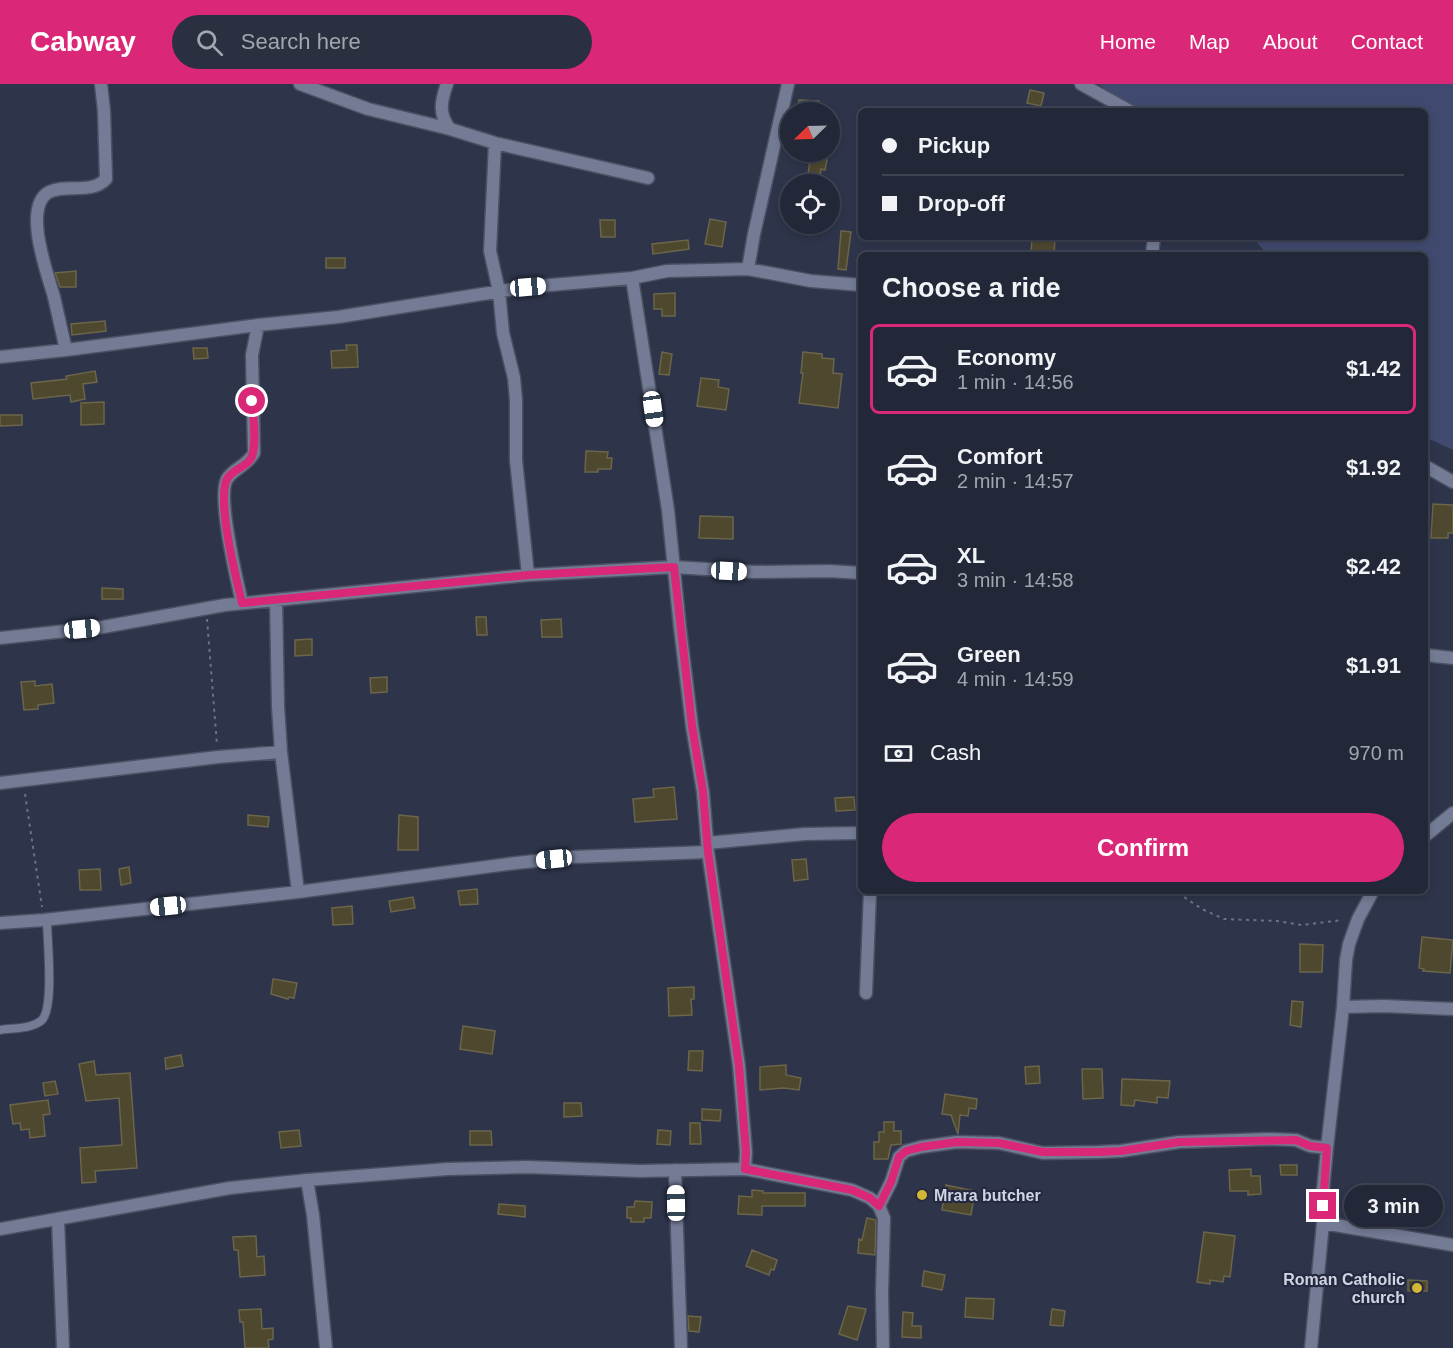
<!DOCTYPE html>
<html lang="en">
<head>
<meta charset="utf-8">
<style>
	:root { --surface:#222838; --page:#2a3040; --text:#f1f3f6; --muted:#a2a6ae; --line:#3f4453; --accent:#db2777 }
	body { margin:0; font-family:Arial,sans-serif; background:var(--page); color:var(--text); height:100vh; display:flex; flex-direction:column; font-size:22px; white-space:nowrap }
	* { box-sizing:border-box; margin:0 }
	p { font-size:20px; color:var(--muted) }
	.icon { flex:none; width:33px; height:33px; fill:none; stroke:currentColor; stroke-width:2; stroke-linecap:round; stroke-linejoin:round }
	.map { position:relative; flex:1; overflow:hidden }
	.details { position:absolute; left:858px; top:168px; width:570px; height:642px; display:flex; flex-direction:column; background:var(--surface); border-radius:9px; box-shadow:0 3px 9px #0003,0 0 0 2px var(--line) }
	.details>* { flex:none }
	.top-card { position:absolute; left:858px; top:24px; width:570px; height:132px; border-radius:9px; box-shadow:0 3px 9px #0003,0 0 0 2px var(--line); display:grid; align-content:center; height:132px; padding:0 24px; background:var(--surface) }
	.needle { width:39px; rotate:247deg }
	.controls { position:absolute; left:780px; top:18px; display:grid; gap:12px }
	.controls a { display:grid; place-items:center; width:60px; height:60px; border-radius:50%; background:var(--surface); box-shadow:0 3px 9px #0003,0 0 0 2px var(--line); font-size:30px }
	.end { position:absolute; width:27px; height:27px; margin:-14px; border:8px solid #db2777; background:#fff; box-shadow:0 0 0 3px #fff }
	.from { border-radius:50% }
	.bubble { position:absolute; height:42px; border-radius:21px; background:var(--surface); box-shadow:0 3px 9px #0003,0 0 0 2px var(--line); font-size:20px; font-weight:600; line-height:42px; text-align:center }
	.car { position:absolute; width:18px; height:36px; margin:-18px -9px; border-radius:8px; box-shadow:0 0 4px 2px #0007; background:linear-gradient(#fff 24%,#345 0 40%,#fff 0 76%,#345 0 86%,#fff 0) }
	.top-card b { display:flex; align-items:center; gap:21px; height:57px; font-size:22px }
	.top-card b+b { border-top:2px solid var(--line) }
	.top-card i { width:15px; height:15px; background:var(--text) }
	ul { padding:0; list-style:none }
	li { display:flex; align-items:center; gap:18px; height:90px; margin:0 12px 9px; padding:0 12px; border:3px solid transparent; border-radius:9px }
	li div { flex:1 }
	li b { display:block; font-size:22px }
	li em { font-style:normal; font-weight:600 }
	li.current { border-color:var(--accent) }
	li>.icon { width:54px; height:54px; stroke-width:1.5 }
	h2 { padding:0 24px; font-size:27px; line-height:72px }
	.pay { display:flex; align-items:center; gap:15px; height:66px; padding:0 24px; font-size:22px }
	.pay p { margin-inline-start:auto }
	.action { display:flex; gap:12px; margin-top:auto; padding:12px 24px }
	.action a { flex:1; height:69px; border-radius:36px; background:var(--accent); color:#fff; font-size:24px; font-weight:600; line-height:69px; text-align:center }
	header { display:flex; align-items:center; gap:36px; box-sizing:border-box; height:84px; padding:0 30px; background:var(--accent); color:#fff }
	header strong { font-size:28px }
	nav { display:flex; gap:33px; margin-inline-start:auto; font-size:21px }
	.search { width:420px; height:54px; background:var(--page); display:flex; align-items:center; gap:15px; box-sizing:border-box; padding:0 21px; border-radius:33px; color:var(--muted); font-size:22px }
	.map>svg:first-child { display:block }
	.green { fill:#404a6f }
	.building { fill:#4e482f; stroke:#6b654a; stroke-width:1.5 }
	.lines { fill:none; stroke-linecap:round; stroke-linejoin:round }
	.service-casing { stroke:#4b5062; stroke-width:10 }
	.minor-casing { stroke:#4b5062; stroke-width:15 }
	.tertiary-casing { stroke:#4b5062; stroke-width:15 }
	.path { stroke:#6d7386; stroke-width:2; stroke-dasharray:3 4.5; stroke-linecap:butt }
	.service { stroke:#737b95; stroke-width:8 }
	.minor { stroke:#737b95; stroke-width:12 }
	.tertiary { stroke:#737b95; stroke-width:12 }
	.route { stroke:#db2777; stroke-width:8 }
	.poi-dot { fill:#d4b635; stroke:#252a40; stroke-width:2 }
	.labels { text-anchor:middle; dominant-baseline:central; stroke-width:4.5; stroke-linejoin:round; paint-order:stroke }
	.poi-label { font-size:16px; font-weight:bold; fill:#d1d5e3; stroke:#252a40; text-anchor:start }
</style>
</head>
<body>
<header>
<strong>Cabway</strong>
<div class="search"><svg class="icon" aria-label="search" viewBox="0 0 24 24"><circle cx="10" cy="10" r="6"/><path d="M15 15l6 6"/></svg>Search here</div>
<nav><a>Home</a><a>Map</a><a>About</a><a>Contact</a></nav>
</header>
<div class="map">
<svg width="1453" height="1264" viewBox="0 0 1453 1264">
	<rect width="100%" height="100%" fill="#2e354b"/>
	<path class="green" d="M1099 0H1453V366L1425 353V171H1268L1252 153H1425V27H1131Z"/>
	<path class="building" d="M1030 6 1044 9 1041 22 1027 19Z
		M799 16 819 17 818 28H798Z
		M811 68 828 71 825 86 821 85 820 93 808 91Z
		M710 135 726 138 722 163 705 160Z
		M600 136H615V153H601Z
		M841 147 851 148 846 186 838 185Z
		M1032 153H1055L1054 171 1031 170Z
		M688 156 689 165 653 170 652 160Z
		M326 174H345V184H326Z
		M76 187V203H60L55 189Z
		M675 209V232H662V225H654V210Z
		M105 237 106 247 72 251 71 240Z
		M346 261H357L358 283 332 284 331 267 347 266Z
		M193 264H207L208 274 194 275Z
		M662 268 672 270 669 291 659 290Z
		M803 268 822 270V274L834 275 833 289 842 290 838 324 799 319 803 289H801Z
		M95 287 97 298 83 300 85 315 71 318 70 311 33 315 31 299 67 295 66 292Z
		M701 294 719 296 718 303 729 305 726 326 697 322Z
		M104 318V340L81 341V319Z
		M0 331H22V341L0 342Z
		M586 367 608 368 607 374H612L611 385H598V388H585Z
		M1433 420 1453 421V449H1448V454H1431Z
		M700 432 733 433V455L699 454Z
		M102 504 123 505V515H102Z
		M476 533H486L487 551H477Z
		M561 535 562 553H542L541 536Z
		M312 555V571L295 572V556Z
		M387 593V608L371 609 370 594Z
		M35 597V602L52 600 54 619 38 621V625L24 626 21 598Z
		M674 703 677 735 635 738 633 715 654 713 653 705Z
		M854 713 855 726 836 727 835 714Z
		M248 731 269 733 268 743 248 741Z
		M399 731 418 733V766H398Z
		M806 775 808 795 794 797 792 776Z
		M129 783 131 799 121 801 119 785Z
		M100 785 101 806H80L79 786Z
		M477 805 478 820 460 821 458 807Z
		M413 813 415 824 391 828 389 817Z
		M352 822 353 840 333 841 332 824Z
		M1422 853 1453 856 1450 889 1423 887 1424 885 1419 884Z
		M1300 860 1323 861 1322 888H1300Z
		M273 895 297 899 294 914 289 913 288 915 271 910Z
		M694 903V915H691L692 931 669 932 668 904Z
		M1292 917 1303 918 1301 943 1290 941Z
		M463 942 495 947 492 970 460 965Z
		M689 967H703L702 987 688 986Z
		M181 971 183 982 166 985 165 974Z
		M94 977 96 991 130 989 137 1084 95 1087 96 1098 82 1099 80 1064 122 1061 119 1014 86 1017 79 980Z
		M786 981V991L801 994 799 1006 784 1004 760 1006V983Z
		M1039 982 1040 999 1026 1000 1025 983Z
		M1082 985H1102L1103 1014 1083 1015Z
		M1122 995 1170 997 1168 1014 1157 1013V1019L1135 1016 1134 1022 1121 1021Z
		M55 997 58 1010 45 1012 43 999Z
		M945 1010 977 1015 976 1025 969 1024 968 1032 960 1031 958 1050 951 1031 942 1030Z
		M48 1016 50 1030 43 1031 45 1052 30 1054 29 1045 21 1046 20 1039 13 1040 10 1021Z
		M564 1019H581L582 1032 564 1033Z
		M702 1025 721 1026 720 1037 702 1036Z
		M884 1038H894V1047H901V1060L891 1061 888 1075H874V1058H879V1048H884Z
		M690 1039H700L701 1060H690Z
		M299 1046 301 1062 281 1064 279 1048Z
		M658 1046 671 1047 670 1061 657 1060Z
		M470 1047H491L492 1061H470Z
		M1280 1081H1297V1091H1281Z
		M1251 1085V1092H1260L1261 1110 1248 1111V1107H1230L1229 1086Z
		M946 1101 975 1107 971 1131 942 1126Z
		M752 1106 763 1107V1109H805V1122H762V1131L738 1130 739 1112 752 1113Z
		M635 1117 652 1118 651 1134H644V1138H631V1134H627V1123H634Z
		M499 1120 525 1122V1133L498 1130Z
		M867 1134 876 1136 875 1171 858 1169 859 1155 862 1156Z
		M1204 1148 1235 1152 1230 1193 1224 1192 1223 1198 1210 1196V1200L1197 1198Z
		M256 1152 257 1173 264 1172 265 1191 240 1193 238 1166H234L233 1153Z
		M752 1166 777 1176 774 1186 771 1185 769 1191 746 1182Z
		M924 1187 945 1191 942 1206 922 1202Z
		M1408 1196 1427 1197V1207H1408Z
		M966 1214 994 1215 993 1235 965 1233Z
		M848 1222 866 1225 857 1256 839 1250Z
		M261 1225 262 1245 273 1244V1255L268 1256 269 1264H245L243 1238H240L239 1226Z
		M1052 1225 1065 1227 1063 1242 1050 1241Z
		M903 1228 913 1229 912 1242H921V1254L902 1253Z
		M688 1232 701 1233 699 1248 689 1247Z"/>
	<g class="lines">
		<defs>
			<path id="service" d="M0 946C13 944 30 945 41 937 55 926 47 855 47 836"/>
			<path id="minor" d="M300 0 368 25 450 45 495 59 648 94
				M447 0C441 17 438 30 450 45
				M1081 0 1130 27
				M495 59 490 167 499 207 503 249 514 294 516 316V376L528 491
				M1152 171 1154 153
				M748 185 754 150 788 0
				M632 194 668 426 680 544 692 642 703 708 708 768 739 982 746 1068 745 1085
				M66 266C62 249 58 230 54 213 48 191 22 123 49 108 67 99 91 111 106 95L104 27 101 0
				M0 273 66 266 258 241 338 233 527 203 632 194 667 187 748 185 811 197 861 201
				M1425 382 1453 398
				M276 516 278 622 281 668 298 808
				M242 519C237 497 217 412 227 395 234 384 247 382 254 369L252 271 258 241
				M0 554 103 543 225 521 528 491 674 483 754 488 829 487 861 489
				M1425 571 1453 574
				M0 699 218 673 281 668
				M1425 752 1453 729
				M707 759 805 750 861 749
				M0 839 44 836 298 808 516 779 573 773 708 768
				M866 909 870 807
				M1343 923 1383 922 1453 925
				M675 1086 681 1264
				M307 1096 313 1131 326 1264
				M879 1122 891 1098 899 1073 906 1067 921 1063 957 1058 999 1059 1043 1069 1099 1068 1121 1067 1179 1058 1268 1055 1296 1056 1310 1062 1327 1064
				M58 1135 63 1264
				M1323 1139 1453 1161
				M1311 1264 1323 1139V1106L1327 1064 1343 923 1346 876 1349 860 1358 835 1373 807"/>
			<path id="tertiary" d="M0 1145 230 1104 307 1096 448 1085 527 1083 640 1087 745 1085 852 1106 870 1114 879 1122 884 1134 882 1209 883 1264"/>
		</defs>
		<use href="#service" class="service-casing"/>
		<use href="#minor" class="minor-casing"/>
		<use href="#tertiary" class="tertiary-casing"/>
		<path class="path" d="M207 535 217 661
			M25 710 42 823
			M1180 807 1184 813 1202 825 1224 835 1277 837 1302 841 1343 836"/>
		<use href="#service" class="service"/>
		<use href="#minor" class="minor"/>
		<use href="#tertiary" class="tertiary"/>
	</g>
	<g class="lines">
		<path class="route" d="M252 317C253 331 258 365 250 376 243 385 227 387 225 401 220 430 235 489 242 519L528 491 674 483 692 642 703 708 708 768 739 982 746 1068 745 1085 852 1106 870 1114 879 1122 891 1098 899 1073 906 1067 921 1063 957 1058 999 1059 1043 1068H1099L1121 1067 1179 1058 1296 1056 1310 1062 1327 1064 1323 1122"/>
	</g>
	<g class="poi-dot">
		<circle cx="922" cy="1111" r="6"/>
		<circle cx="1417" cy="1204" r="6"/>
	</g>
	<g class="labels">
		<g class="poi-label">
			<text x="934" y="1111">Mrara butcher</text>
			<text x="1405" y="1195" text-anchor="end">Roman Catholic<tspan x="1405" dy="18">church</tspan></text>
		</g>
	</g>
</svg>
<div class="controls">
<a><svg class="needle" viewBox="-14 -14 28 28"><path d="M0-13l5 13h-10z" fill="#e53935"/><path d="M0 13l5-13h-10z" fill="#a2a6ae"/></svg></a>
<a><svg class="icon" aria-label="locate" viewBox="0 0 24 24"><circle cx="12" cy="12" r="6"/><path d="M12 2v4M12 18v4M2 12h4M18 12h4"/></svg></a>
</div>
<i class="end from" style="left:252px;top:317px"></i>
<i class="end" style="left:1323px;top:1122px"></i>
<div class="bubble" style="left:1344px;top:1101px;width:99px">3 min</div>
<i class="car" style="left:528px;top:203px;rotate:85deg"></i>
<i class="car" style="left:653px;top:325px;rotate:172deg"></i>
<i class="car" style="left:729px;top:487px;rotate:93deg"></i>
<i class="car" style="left:82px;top:545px;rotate:84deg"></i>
<i class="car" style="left:554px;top:775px;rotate:264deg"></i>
<i class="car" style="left:168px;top:822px;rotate:264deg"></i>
<i class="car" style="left:676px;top:1119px;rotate:359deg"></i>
<div class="top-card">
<b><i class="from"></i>Pickup</b>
<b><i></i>Drop-off</b>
</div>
<section class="details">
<h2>Choose a ride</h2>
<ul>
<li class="current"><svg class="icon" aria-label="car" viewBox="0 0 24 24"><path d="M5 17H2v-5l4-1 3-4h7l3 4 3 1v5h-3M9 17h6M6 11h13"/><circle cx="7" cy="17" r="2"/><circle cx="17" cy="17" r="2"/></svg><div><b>Economy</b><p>1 min · 14:56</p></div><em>$1.42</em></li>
<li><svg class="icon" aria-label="car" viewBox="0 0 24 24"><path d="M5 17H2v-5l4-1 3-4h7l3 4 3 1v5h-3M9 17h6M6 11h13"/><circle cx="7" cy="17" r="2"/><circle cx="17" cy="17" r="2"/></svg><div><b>Comfort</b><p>2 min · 14:57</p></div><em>$1.92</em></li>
<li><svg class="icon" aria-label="car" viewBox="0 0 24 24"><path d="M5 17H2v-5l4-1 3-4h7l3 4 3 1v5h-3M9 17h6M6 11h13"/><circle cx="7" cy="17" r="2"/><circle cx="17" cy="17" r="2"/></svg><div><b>XL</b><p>3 min · 14:58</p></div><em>$2.42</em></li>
<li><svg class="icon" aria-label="car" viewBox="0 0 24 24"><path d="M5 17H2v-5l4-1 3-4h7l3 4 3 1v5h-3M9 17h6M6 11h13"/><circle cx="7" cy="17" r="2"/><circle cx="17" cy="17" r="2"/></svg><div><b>Green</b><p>4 min · 14:59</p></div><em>$1.91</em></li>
</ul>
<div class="pay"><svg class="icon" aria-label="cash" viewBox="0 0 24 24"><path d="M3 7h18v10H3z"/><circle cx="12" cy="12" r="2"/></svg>Cash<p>970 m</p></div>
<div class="action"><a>Confirm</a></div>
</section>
</div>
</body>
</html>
